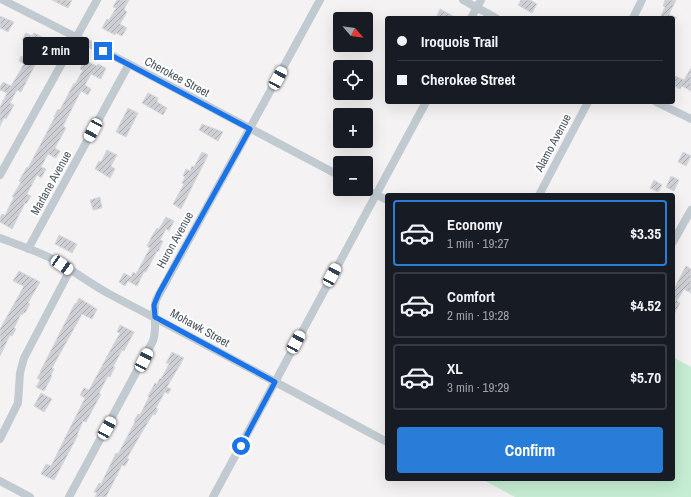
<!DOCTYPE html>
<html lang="en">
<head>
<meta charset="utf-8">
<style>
	:root { --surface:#171b24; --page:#20242c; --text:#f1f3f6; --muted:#9ea1a6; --line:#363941; --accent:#287dd8 }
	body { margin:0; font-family:"Archivo Narrow",sans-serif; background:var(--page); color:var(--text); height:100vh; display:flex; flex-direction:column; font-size:15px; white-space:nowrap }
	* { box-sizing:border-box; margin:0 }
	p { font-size:13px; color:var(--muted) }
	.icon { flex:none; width:22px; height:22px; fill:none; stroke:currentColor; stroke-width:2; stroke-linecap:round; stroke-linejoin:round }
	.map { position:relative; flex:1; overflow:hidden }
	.panel { position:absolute; left:385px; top:193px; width:290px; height:288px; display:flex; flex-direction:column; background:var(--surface); border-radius:4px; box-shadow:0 4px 16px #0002 }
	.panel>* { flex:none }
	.hud { position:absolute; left:385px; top:16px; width:290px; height:88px; border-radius:4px; box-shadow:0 4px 16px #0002; display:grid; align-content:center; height:88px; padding:0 12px; background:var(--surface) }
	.needle { width:26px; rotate:118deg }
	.buttons { position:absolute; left:333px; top:12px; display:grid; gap:8px }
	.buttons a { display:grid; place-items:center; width:40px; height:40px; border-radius:4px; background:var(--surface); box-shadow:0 4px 16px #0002; font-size:20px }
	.end { position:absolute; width:18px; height:18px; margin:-9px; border:5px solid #1a73e8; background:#fff; box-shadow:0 0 0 2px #fff }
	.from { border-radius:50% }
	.bubble { position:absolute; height:28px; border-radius:4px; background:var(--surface); box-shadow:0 4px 16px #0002; font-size:13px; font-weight:800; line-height:28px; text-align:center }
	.car { position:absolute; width:12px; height:24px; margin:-12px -6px; border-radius:5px; box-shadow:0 0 3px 1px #0007; background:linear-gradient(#fff 24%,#345 0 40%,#fff 0 76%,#345 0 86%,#fff 0) }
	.hud b { display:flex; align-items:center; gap:14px; height:38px; font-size:15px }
	.hud b+b { border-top:1px solid var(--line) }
	.hud i { width:10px; height:10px; background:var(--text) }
	ul { padding:7px 0 0; list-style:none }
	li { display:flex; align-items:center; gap:12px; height:66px; margin:0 8px 6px; padding:0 4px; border:2px solid var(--line); border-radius:4px }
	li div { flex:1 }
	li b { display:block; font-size:15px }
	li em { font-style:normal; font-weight:800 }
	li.on { border-color:var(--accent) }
	li>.icon { width:36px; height:36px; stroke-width:1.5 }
	.cta { display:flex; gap:8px; margin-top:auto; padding:8px 12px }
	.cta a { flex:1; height:46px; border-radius:4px; background:var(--accent); color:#fff; font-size:16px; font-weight:800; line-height:46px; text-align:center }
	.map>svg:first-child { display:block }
	.pitch { fill:#c5edd3 }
	.building { fill:url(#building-hatch); stroke:#d7d9dd }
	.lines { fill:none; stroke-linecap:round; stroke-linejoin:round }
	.minor { stroke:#c1cad0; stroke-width:8 }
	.route { stroke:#1a73e8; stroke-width:5 }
	.labels { text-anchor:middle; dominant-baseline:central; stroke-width:3.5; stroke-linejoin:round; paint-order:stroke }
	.street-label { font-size:12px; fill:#4b565f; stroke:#fff }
</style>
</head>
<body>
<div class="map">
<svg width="691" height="497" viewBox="0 0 691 497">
	<defs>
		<pattern id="building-hatch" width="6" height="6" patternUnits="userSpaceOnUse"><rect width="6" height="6" fill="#cdcfd4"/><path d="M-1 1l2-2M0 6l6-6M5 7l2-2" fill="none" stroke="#a8abaf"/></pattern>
	</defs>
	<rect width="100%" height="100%" fill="#f4f2f2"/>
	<path class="pitch" d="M673 357 691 367V497H515L481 479H673Z"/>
	<path class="building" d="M52 0H72L68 8Z
		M117 0H129L124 9 127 12 120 24 127 28 122 36 116 33 115 35 102 28 107 19 109 20 116 8 113 7Z
		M521 0H530L537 4 532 13 518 5Z
		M665 0H676L669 14 677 18H660L665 7 663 6Z
		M440 9 457 18H436Z
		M0 16 14 22 8 32 0 28Z
		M26 33 32 36 34 33 48 40 21 92 17 90 10 103 14 105 6 119 4 118 0 126V107L7 93 0 90V87L3 82 11 86 24 64 19 61 21 56 26 59 31 49 23 44 24 42 22 40Z
		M84 60 97 66 98 64 106 68 101 79 91 74 85 85 91 89 88 95 81 91 63 126 66 128 55 148 60 151 56 158 48 154 41 167 46 169 41 178 37 175 27 194 31 196 26 204 25 203 12 229 0 222V218L2 214 5 215 14 197H12L21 182 19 181 27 167 28 168 55 117H54L58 109 60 110 74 83 75 84 83 70 80 69Z
		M691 68V91L682 86 680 89 673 85V75L684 80Z
		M148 93 158 98 157 102 167 108 163 115 142 103Z
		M128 108 138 113 126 137 116 132Z
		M202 124 223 132 218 141 199 130Z
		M107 150 117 155 111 166 115 169 110 178 95 169 99 161 101 162Z
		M202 152 208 155 181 209 173 204 184 184 182 183 185 177 183 176 186 169 190 171 192 166 194 167Z
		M683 152 691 156 686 166 678 162Z
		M671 176 679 180 674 191 666 187Z
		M654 180 662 185 658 192 650 188Z
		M100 197 102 208 93 210 90 200Z
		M166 217 174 221 169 231 166 229 160 240 163 241 158 252 157 251 146 272H144L137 286 128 281 125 286 119 282 124 273 131 277 133 272 136 274 150 248 147 246 152 236 157 228 159 229Z
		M59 235 77 244 72 253 55 244Z
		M686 266 691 269V293L684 289 677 301 680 303 673 316V286L675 287Z
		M19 271 40 282 28 303 30 304 25 313 24 312 22 315 21 314 14 328 16 329 12 336 10 335 0 356V329L24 286 13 281Z
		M79 298 97 309 92 319 82 314 52 368 54 369 51 375 52 376 44 391 36 387 40 380 37 378 41 372H40L75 303 76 304Z
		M120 325 134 332 124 351 122 350 113 367H115L110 377 108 376 99 393 101 394 86 422 83 421 77 435H78L54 480 41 474 46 464 51 466 85 398 80 395 84 388 89 390 109 353 120 333 117 332Z
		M172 352 184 358 167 387 171 389 168 394 165 392 156 408 158 409 155 415 153 414 145 427 127 458 129 459 125 466 122 465 106 497H95L97 493 94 492 99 483 101 484 116 453 118 454 135 422 134 421 138 414 140 415 149 397 148 396 155 383 157 384 160 378 161 379 169 364 166 363Z
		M41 393 52 399 44 412 34 406Z"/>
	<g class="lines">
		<path class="minor" d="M3 0 129 64 340 176
			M463 0 496 18
			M471 18 481 0
			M633 18 642 0
			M656 102 691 119
			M0 175 97 0
			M365 189 387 200
			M539 195 588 102
			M0 238C18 245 39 251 56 261 76 272 93 286 113 296 205 344 296 393 387 442
			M673 242 691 210
			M28 249 129 64
			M0 439 18 403 20 373 24 358 70 270
			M0 481 30 497
			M69 497 153 341C158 327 152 314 156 300L320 0
			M213 497 426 102"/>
	</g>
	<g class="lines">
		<path class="route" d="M103 51 250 129 159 293 154 305 155 317 275 382 241 446"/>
	</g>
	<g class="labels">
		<g class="street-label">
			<text transform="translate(177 77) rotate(28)">Cherokee Street</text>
			<text transform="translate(553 143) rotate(-62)">Alamo Avenue</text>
			<text transform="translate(51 183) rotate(-61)">Marlane Avenue</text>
			<text transform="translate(175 240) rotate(-61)">Huron Avenue</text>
			<text transform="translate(200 328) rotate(29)">Mohawk Street</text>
		</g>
	</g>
</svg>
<div class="buttons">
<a><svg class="needle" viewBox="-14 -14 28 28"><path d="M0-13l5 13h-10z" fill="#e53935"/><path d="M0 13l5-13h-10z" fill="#9ea1a6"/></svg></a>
<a><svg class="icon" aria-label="locate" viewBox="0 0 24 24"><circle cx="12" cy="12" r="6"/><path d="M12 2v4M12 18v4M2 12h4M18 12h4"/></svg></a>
<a>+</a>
<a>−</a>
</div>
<i class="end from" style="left:241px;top:446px"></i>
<i class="end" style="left:103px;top:51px"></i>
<div class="bubble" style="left:23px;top:37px;width:66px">2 min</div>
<i class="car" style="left:278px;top:78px;rotate:28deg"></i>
<i class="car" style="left:93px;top:130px;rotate:208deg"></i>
<i class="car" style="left:62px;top:265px;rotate:124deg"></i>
<i class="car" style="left:332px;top:275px;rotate:28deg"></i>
<i class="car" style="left:296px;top:342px;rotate:29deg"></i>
<i class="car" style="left:144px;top:360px;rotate:27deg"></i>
<i class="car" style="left:107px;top:428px;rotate:29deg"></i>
<div class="hud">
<b><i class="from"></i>Iroquois Trail</b>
<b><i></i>Cherokee Street</b>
</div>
<section class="panel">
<ul>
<li class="on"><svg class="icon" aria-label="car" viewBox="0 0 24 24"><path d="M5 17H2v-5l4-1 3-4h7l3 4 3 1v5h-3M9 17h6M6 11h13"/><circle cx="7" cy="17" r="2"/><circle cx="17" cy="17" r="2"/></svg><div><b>Economy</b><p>1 min · 19:27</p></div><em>$3.35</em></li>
<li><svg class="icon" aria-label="car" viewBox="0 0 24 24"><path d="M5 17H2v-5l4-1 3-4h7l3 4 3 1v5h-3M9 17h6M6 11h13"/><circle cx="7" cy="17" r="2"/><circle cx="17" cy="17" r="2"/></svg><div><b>Comfort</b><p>2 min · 19:28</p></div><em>$4.52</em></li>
<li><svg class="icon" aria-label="car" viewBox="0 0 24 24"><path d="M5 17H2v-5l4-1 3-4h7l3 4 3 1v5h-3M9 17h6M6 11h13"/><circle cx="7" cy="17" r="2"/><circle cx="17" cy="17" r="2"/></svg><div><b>XL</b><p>3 min · 19:29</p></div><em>$5.70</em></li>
</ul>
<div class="cta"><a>Confirm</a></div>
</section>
</div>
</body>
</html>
